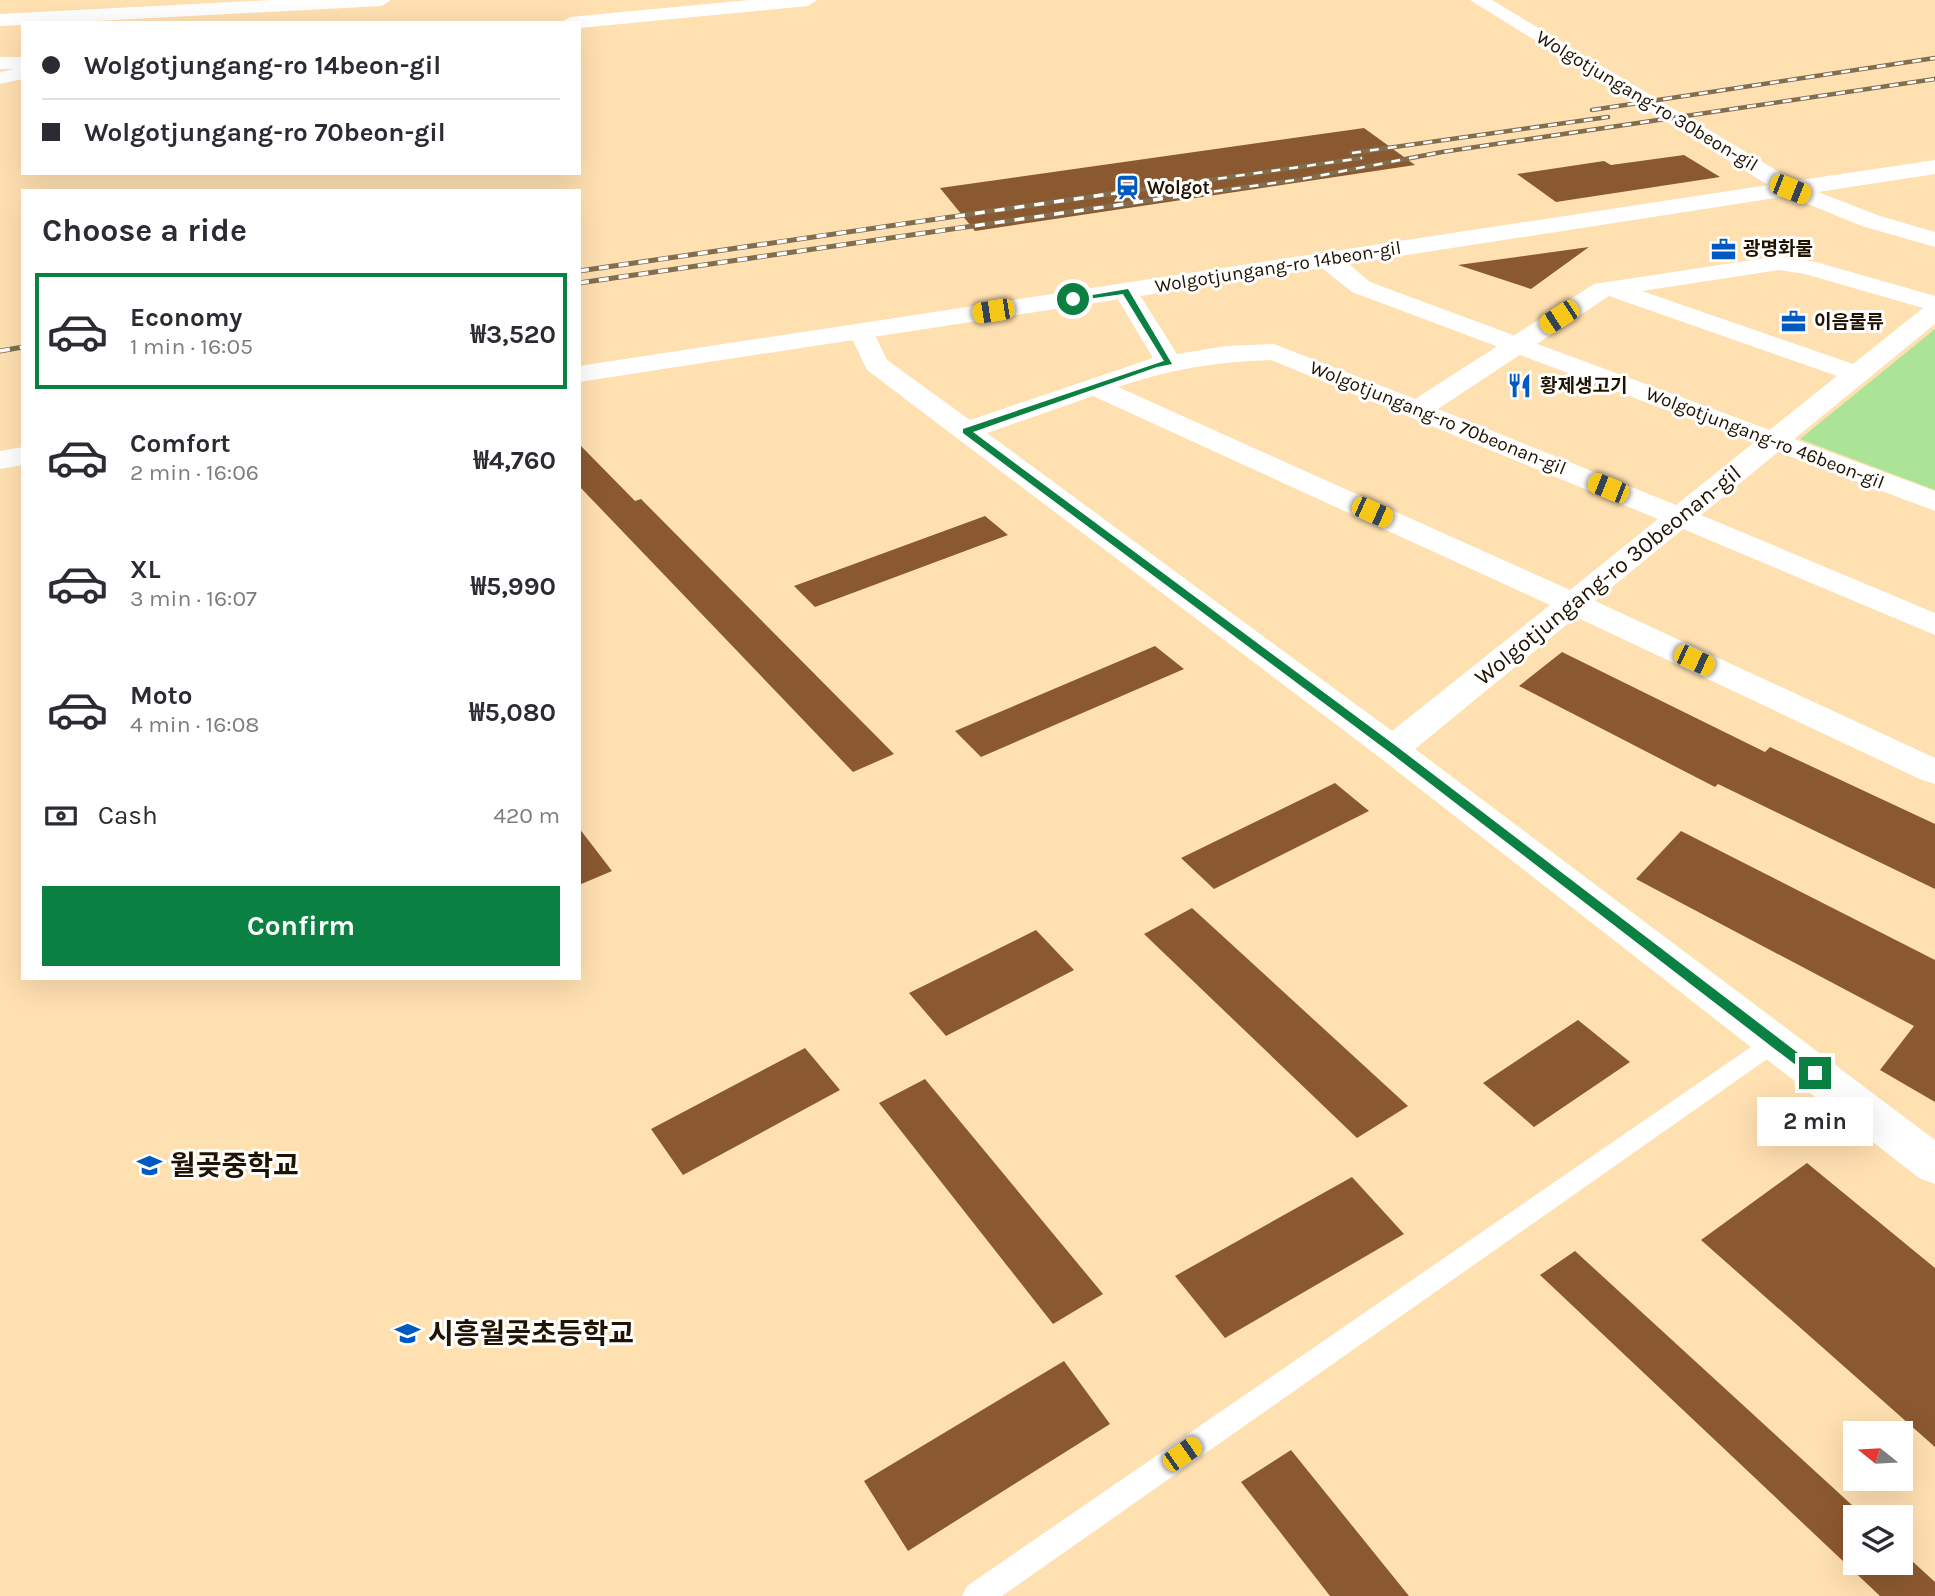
<!DOCTYPE html>
<html lang="en">
<head>
<meta charset="utf-8">
<style>
	:root { --surface:#fff; --page:#f2f2f3; --text:#2b2b33; --muted:#7c7c81; --line:#e1e1e2; --accent:#0b8043 }
	body { margin:0; font-family:Karla,"Noto Sans KR",sans-serif; background:var(--page); color:var(--text); height:100vh; display:flex; flex-direction:column; font-size:26px; white-space:nowrap }
	* { box-sizing:border-box; margin:0 }
	p { font-size:23px; color:var(--muted) }
	.icon { flex:none; width:38px; height:38px; fill:none; stroke:currentColor; stroke-width:2; stroke-linecap:round; stroke-linejoin:round }
	.map { position:relative; flex:1; overflow:hidden }
	.drawer { position:absolute; left:21px; top:189px; width:560px; height:791px; display:flex; flex-direction:column; background:var(--surface); border-radius:0px; box-shadow:0 7px 28px #0002 }
	.drawer>* { flex:none }
	.banner { position:absolute; left:21px; top:21px; width:560px; height:154px; border-radius:0px; box-shadow:0 7px 28px #0002; display:grid; align-content:center; height:154px; padding:0 21px; background:var(--surface) }
	.needle { width:46px; rotate:288deg }
	.buttons { position:absolute; left:1843px; top:1421px; display:grid; gap:14px }
	.buttons a { display:grid; place-items:center; width:70px; height:70px; border-radius:0px; background:var(--surface); box-shadow:0 7px 28px #0002; font-size:35px }
	.end { position:absolute; width:32px; height:32px; margin:-16px; border:9px solid #0b8043; background:#fff; box-shadow:0 0 0 4px #fff }
	.from { border-radius:50% }
	.bubble { position:absolute; height:49px; border-radius:0px; background:var(--surface); box-shadow:0 7px 28px #0002; font-size:23px; font-weight:700; line-height:49px; text-align:center }
	.car { position:absolute; width:21px; height:42px; margin:-21px -10px; border-radius:9px; box-shadow:0 0 5px 2px #0007; background:linear-gradient(#f5c518 24%,#345 0 40%,#f5c518 0 76%,#345 0 86%,#f5c518 0) }
	.banner b { display:flex; align-items:center; gap:24px; height:66px; font-size:26px }
	.banner b+b { border-top:2px solid var(--line) }
	.banner i { width:18px; height:18px; background:var(--text) }
	ul { padding:0; list-style:none }
	li { display:flex; align-items:center; gap:21px; height:116px; margin:0 14px 10px; padding:0 7px; border:4px solid transparent; border-radius:0px }
	li div { flex:1 }
	li b { display:block; font-size:26px }
	li em { font-style:normal; font-weight:700 }
	li.current { border-color:var(--accent) }
	li>.icon { width:63px; height:63px; stroke-width:1.5 }
	h2 { padding:0 21px; font-size:32px; line-height:84px }
	.pay { display:flex; align-items:center; gap:18px; height:77px; padding:0 21px; font-size:26px }
	.pay p { margin-inline-start:auto }
	.button { display:flex; gap:14px; margin-top:auto; padding:14px 21px }
	.button a { flex:1; height:80px; border-radius:0px; background:var(--accent); color:#fff; font-size:28px; font-weight:700; line-height:80px; text-align:center }
	.map>svg:first-child { display:block }
	.green { fill:#abe397 }
	.building { fill:#8b5930 }
	.lines { fill:none; stroke-linecap:round; stroke-linejoin:round }
	.lane { fill:#fff; fill-rule:evenodd }
	.street { fill:#fff; fill-rule:evenodd }
	.secondary { fill:#fff; fill-rule:evenodd }
	.primary { fill:#fff; fill-rule:evenodd }
	.highway { fill:#fff; fill-rule:evenodd }
	.rail-far1-casing { stroke:#826d4e; stroke-width:4.5 }
	.rail-casing { stroke:#826d4e; stroke-width:5 }
	.rail-far1 { stroke:#fff; stroke-width:2.5; stroke-dasharray:9; stroke-linecap:butt }
	.rail { stroke:#fff; stroke-width:3.5; stroke-dasharray:10; stroke-linecap:butt }
	.route { fill:#0b8043 }
	.labels { text-anchor:middle; dominant-baseline:central; stroke-width:6; stroke-linejoin:round; paint-order:stroke }
	.far-street-label { font-size:19px; fill:#211300; stroke:#fff }
	.far-poi-label { font-size:19px; font-weight:bold; fill:#211300; stroke:#fff; text-anchor:start }
	.street-label { font-size:23px; fill:#211300; stroke:#fff }
	.near-poi-label { font-size:28px; font-weight:bold; fill:#211300; stroke:#fff; text-anchor:start }
</style>
</head>
<body>
<div class="map">
<svg width="1935" height="1596" viewBox="0 0 1935 1596">
	<rect width="100%" height="100%" fill="#ffe0b1"/>
	<path class="green" d="M1935 329V490L1800 439Z"/>
	<path class="building" d="M1364 128 1415 165 975 231 940 188Z
		M1684 155 1720 177 1556 202 1517 174 1604 161 1611 165Z
		M1589 247 1531 289 1458 265Z
		M579 444 635 501 641 499 894 754 853 772 579 486Z
		M985 516 1008 535 815 607 794 586Z
		M1155 646 1184 669 981 757 955 731Z
		M1562 652 1765 752 1770 747 1935 824V889L1718 784 1715 787 1519 686Z
		M1335 783 1369 811 1214 889 1181 858Z
		M579 828 612 871 579 885Z
		M1681 831 1935 960V1102L1880 1070 1914 1026 1636 879Z
		M1192 908 1408 1106 1357 1138 1144 934Z
		M1036 930 1074 970 946 1036 909 993Z
		M1578 1020 1630 1062 1534 1127 1483 1083Z
		M805 1048 840 1090 683 1175 651 1129Z
		M925 1079 1103 1294 1053 1324 879 1103Z
		M1807 1163 1935 1268V1447L1701 1240Z
		M1352 1177 1404 1234 1225 1338 1175 1276Z
		M1575 1251 1865 1517H1855V1563H1900V1550L1935 1582V1596H1880L1540 1275Z
		M1064 1361 1110 1424 908 1551 864 1481Z
		M1291 1450 1409 1596H1330L1241 1482Z"/>
	<g class="lines">
		<path class="lane" d="M1775 1033 1783 1036 1786 1042 1783 1048 1002 1596H962L967 1586 1767 1036Z"/>
		<path class="street" d="M1779 256 1816 262 1935 296V324L1701 515 1935 613V635L1683 529 1595 601 1935 758V784L1922 780 1576 617 1415 749 1935 1140V1184L1919 1178 1379 757 867 370 849 332 853 327 862 324 871 327 887 360 970 420 1153 358 1113 291 1116 286 1125 284 1134 286 1177 354 1226 346 1274 344 1415 399 1594 284ZM1779 270 1805 274 1923 308 1853 364 1642 291ZM1609 296 1837 376 1676 505 1438 409ZM1271 360 1658 519 1570 590 1118 387C1171 369 1215 362 1271 360ZM1093 396 1550 605 1392 731 987 433Z"/>
		<path class="secondary" d="M1470 0H1492L1794 181 1935 160V174L1818 192 1880 216 1935 232V247L1862 226 1788 196 1349 264 1370 282 1935 491V511L1352 292 1322 268 579 382V366L1768 185Z
			M23 67V79L0 84V72Z
			M23 447V465L0 469V451Z"/>
		<path class="primary" d="M749 0H817L808 6 579 28V23H560L570 17Z
			M0 57H23V69H0Z"/>
		<path class="highway" d="M273 0H391L382 6 0 26V14Z"/>
		<defs>
			<path id="rail-far1" d="M1592 110 1935 58
				M1352 153 1608 117
				M1111 194 1362 158
				M1196 194 1302 179 1442 152 1935 79"/>
			<path id="rail" d="M579 271 1123 192
				M579 283 1208 192
				M0 351 23 347"/>
		</defs>
		<use href="#rail-far1" class="rail-far1-casing"/>
		<use href="#rail" class="rail-casing"/>
		<use href="#rail-far1" class="rail-far1"/>
		<use href="#rail" class="rail"/>
	</g>
	<path class="route" d="M1128 289 1172 364 1157 367 973 432 1396 746 1819 1069V1076H1810L1388 751 963 433V429L1164 361 1123 294 1073 301 1069 299Z"/>
	<defs>
		<symbol id="station-bare" viewBox="-9 -9 18 18"><path d="M-3-6H3Q5-6 5-4V2Q5 4 3 4L4.5 6H3L1.5 4h-3L-3 6H-4.5L-3 4Q-5 4-5 2V-4Q-5-6-3-6ZM-3.5-4v3h7v-3ZM-3.5 1v1.5H-2V1ZM2 1v1.5H3.5V1Z" fill="#0058c1" stroke="#fff" stroke-width="2.5" paint-order="stroke"/></symbol>
		<symbol id="office-bare" viewBox="-9 -9 18 18"><path d="M-6-3h4V-5.5h4V-3h4V5H-6ZM-1-4.5V-3h2v-1.5ZM-6 0V1H6V0Z" fill="#0058c1" stroke="#fff" stroke-width="2.5" paint-order="stroke"/></symbol>
		<symbol id="restaurant-bare" viewBox="-9 -9 18 18"><path d="M-5-6h1v4h1v-4h1v4h1v-4h1v5L-1.5 .5V6h-2V.5L-5-1ZM5-6V6H3V1.5H1.5Q1.5-4 5-6Z" fill="#0058c1" stroke="#fff" stroke-width="2.5" paint-order="stroke"/></symbol>
		<symbol id="school-bare" viewBox="-9 -9 18 18"><path d="M0-5L7-2L0 1L-7-2ZM-4 1L0 2.5L4 1V4Q0 6-4 4Z" fill="#0058c1" stroke="#fff" stroke-width="2.5" paint-order="stroke"/></symbol>
	</defs>
	<g fill-rule="evenodd">
		<use href="#station-bare" x="1110" y="170" width="35" height="35"/>
		<use href="#office-bare" x="1706" y="232" width="35" height="35"/>
		<use href="#office-bare" x="1776" y="304" width="35" height="35"/>
		<use href="#restaurant-bare" x="1502" y="368" width="35" height="35"/>
		<use href="#school-bare" x="132" y="1148" width="35" height="35"/>
		<use href="#school-bare" x="390" y="1316" width="35" height="35"/>
	</g>
	<g class="labels">
		<g class="far-street-label">
			<text transform="translate(1647 101) rotate(31)">Wolgotjungang-ro 30beon-gil</text>
			<text transform="translate(1278 267) rotate(-9)">Wolgotjungang-ro 14beon-gil</text>
			<text transform="translate(1438 418) rotate(22)">Wolgotjungang-ro 70beonan-gil</text>
			<text transform="translate(1765 438) rotate(21)">Wolgotjungang-ro 46beon-gil</text>
		</g>
		<g class="far-poi-label">
			<text x="1147" y="188">Wolgot</text>
			<text x="1743" y="249">광명화물</text>
			<text x="1814" y="322">이음물류</text>
			<text x="1540" y="386">황제생고기</text>
		</g>
		<g class="street-label">
			<text transform="translate(1608 575) rotate(-39)">Wolgotjungang-ro 30beonan-gil</text>
		</g>
		<g class="near-poi-label">
			<text x="170" y="1165">월곶중학교</text>
			<text x="428" y="1333">시흥월곶초등학교</text>
		</g>
	</g>
</svg>
<div class="buttons">
<a><svg class="needle" viewBox="-14 -14 28 28"><path d="M0-13l5 13h-10z" fill="#e53935"/><path d="M0 13l5-13h-10z" fill="#7c7c81"/></svg></a>
<a><svg class="icon" aria-label="layers" viewBox="0 0 24 24"><path d="M12 4l9 5-9 5-9-5zM3 14l9 5 9-5"/></svg></a>
</div>
<i class="end from" style="left:1073px;top:299px"></i>
<i class="end" style="left:1815px;top:1073px"></i>
<div class="bubble" style="left:1757px;top:1097px;width:116px">2 min</div>
<i class="car" style="left:1790px;top:189px;rotate:112deg"></i>
<i class="car" style="left:993px;top:311px;rotate:261deg"></i>
<i class="car" style="left:1559px;top:317px;rotate:237deg"></i>
<i class="car" style="left:1608px;top:488px;rotate:292deg"></i>
<i class="car" style="left:1372px;top:512px;rotate:114deg"></i>
<i class="car" style="left:1694px;top:660px;rotate:115deg"></i>
<i class="car" style="left:1182px;top:1454px;rotate:55deg"></i>
<div class="banner">
<b><i class="from"></i>Wolgotjungang-ro 14beon-gil</b>
<b><i></i>Wolgotjungang-ro 70beon-gil</b>
</div>
<section class="drawer">
<h2>Choose a ride</h2>
<ul>
<li class="current"><svg class="icon" aria-label="car" viewBox="0 0 24 24"><path d="M5 17H2v-5l4-1 3-4h7l3 4 3 1v5h-3M9 17h6M6 11h13"/><circle cx="7" cy="17" r="2"/><circle cx="17" cy="17" r="2"/></svg><div><b>Economy</b><p>1 min · 16:05</p></div><em>₩3,520</em></li>
<li><svg class="icon" aria-label="car" viewBox="0 0 24 24"><path d="M5 17H2v-5l4-1 3-4h7l3 4 3 1v5h-3M9 17h6M6 11h13"/><circle cx="7" cy="17" r="2"/><circle cx="17" cy="17" r="2"/></svg><div><b>Comfort</b><p>2 min · 16:06</p></div><em>₩4,760</em></li>
<li><svg class="icon" aria-label="car" viewBox="0 0 24 24"><path d="M5 17H2v-5l4-1 3-4h7l3 4 3 1v5h-3M9 17h6M6 11h13"/><circle cx="7" cy="17" r="2"/><circle cx="17" cy="17" r="2"/></svg><div><b>XL</b><p>3 min · 16:07</p></div><em>₩5,990</em></li>
<li><svg class="icon" aria-label="car" viewBox="0 0 24 24"><path d="M5 17H2v-5l4-1 3-4h7l3 4 3 1v5h-3M9 17h6M6 11h13"/><circle cx="7" cy="17" r="2"/><circle cx="17" cy="17" r="2"/></svg><div><b>Moto</b><p>4 min · 16:08</p></div><em>₩5,080</em></li>
</ul>
<div class="pay"><svg class="icon" aria-label="cash" viewBox="0 0 24 24"><path d="M3 7h18v10H3z"/><circle cx="12" cy="12" r="2"/></svg>Cash<p>420 m</p></div>
<div class="button"><a>Confirm</a></div>
</section>
</div>
</body>
</html>
